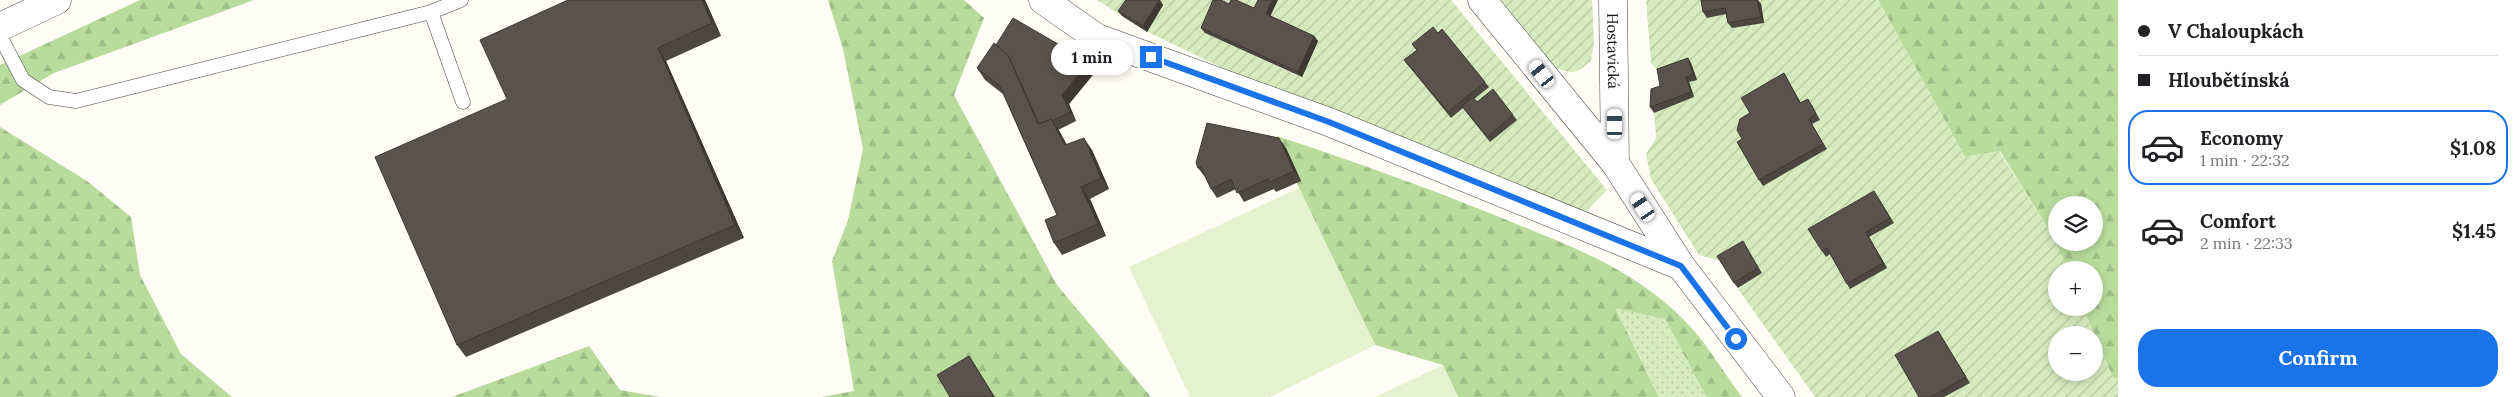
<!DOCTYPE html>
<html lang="en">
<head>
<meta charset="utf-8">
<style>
	:root { --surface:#fff; --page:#f2f2f2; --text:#202124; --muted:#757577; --line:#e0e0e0; --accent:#1a73e8 }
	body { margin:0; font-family:Lora,serif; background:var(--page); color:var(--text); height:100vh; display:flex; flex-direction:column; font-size:19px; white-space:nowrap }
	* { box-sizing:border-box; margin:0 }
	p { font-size:16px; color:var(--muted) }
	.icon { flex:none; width:28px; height:28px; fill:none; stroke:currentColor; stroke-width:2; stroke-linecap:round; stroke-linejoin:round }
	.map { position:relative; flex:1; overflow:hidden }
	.sheet { display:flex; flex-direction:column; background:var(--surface); width:400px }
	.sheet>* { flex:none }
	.banner { display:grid; align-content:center; height:110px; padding:0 20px; background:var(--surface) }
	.tools { position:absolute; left:2048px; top:196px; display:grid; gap:10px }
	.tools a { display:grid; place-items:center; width:55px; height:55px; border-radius:50%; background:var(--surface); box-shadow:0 2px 8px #0003; font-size:25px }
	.end { position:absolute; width:22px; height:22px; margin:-11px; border:6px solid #1a73e8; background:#fff; box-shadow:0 0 0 2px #fff }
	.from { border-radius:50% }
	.bubble { position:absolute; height:35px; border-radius:18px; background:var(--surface); box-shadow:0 2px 8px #0003; font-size:16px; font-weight:800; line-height:35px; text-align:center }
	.car { position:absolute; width:15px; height:30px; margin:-15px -8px; border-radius:6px; box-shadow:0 0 4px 1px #0007; background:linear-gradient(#fff 24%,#345 0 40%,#fff 0 76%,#345 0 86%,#fff 0) }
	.banner b { display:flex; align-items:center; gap:18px; height:48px; font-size:19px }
	.banner b+b { border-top:1px solid var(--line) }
	.banner i { width:12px; height:12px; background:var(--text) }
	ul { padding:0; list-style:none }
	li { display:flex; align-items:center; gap:15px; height:75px; margin:0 10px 8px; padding:0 10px; border:2px solid transparent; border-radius:20px }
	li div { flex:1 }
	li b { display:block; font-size:19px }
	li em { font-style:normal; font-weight:800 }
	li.selected { border-color:var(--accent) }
	li>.icon { width:45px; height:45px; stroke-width:1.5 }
	.cta { display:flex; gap:10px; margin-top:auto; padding:10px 20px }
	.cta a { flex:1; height:58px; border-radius:20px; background:var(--accent); color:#fff; font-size:20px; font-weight:800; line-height:58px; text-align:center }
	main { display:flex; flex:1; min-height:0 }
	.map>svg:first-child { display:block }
	.forest { fill:url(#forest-firs); fill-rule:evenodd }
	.park { fill:url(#park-dots) }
	.garden { fill:url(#garden-furrows); fill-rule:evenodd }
	.pitch { fill:#e6f2cf }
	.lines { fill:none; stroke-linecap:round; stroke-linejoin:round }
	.lane-casing { stroke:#444; stroke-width:15 }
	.street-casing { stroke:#444; stroke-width:29 }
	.lane { stroke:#fff; stroke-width:14 }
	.street { stroke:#fff; stroke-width:28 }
	.wall { fill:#4d4742 }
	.shaded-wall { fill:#3f3936 }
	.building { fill:#5a524d; stroke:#3f3936 }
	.route { stroke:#1a73e8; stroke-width:6 }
	.labels { text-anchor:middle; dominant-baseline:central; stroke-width:5; stroke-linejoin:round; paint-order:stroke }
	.street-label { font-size:15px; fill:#111; stroke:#fff }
</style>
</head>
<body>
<main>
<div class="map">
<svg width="2118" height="397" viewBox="0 0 2118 397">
	<defs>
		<pattern id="forest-firs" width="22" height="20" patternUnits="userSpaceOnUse" patternTransform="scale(1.25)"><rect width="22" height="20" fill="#b9dc9c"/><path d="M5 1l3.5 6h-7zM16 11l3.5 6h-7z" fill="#9ebc85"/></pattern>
		<pattern id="park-dots" width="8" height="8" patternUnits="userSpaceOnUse" patternTransform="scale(1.25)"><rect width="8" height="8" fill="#d5ebbd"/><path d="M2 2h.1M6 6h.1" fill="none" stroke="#b6c8a1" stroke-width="1.8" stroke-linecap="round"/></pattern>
		<pattern id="garden-furrows" width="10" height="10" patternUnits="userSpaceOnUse" patternTransform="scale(1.25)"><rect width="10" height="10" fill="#d5ebbd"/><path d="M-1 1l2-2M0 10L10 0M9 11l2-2" fill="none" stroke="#b6c8a1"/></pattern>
	</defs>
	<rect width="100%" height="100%" fill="#fffdf5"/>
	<path class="forest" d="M140 0H254L54 73 0 105V65Z
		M828 0H964L984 18 954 95 1057 285 1151 397H821L854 391 832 261 848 220 863 149 843 49Z
		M1878 0H2118V379L2113 378 2083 308H2094V270H2067L2054 238 2000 151 1965 157ZM2056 205H2094V242H2056Z
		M0 127 87 181 131 217 140 275 181 354 232 397H0Z
		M1277 136C1353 161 1428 188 1502 218 1568 245 1635 269 1685 321 1706 342 1724 373 1742 397H1706L1665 319 1616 309 1659 397H1458L1443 365 1375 345 1299 188Z
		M589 346 620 390 660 397H452Z"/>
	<path class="park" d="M1616 308 1665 319 1706 397H1659Z"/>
	<path class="garden" d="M1097 0H1264L1258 13 1205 33 1301 77 1269 19 1278 0H1451L1607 190 1586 212 1243 78 1148 32Z
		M1501 0H1592L1594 43 1591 61C1577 73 1574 75 1556 68Z
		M1646 0H1878L1965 157 1999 151 2054 238 2067 270H2056V308H2083L2113 378 2118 379V397H1815L1738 289 1762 273 1746 246 1721 261 1699 255 1651 179 1646 154 1656 138 1654 113 1674 104 1661 74 1651 63ZM1811 105 1820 120 1813 124 1827 149 1746 144 1754 119ZM1878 197 1869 237 1825 256ZM2056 335H2094V372H2056Z"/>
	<path class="pitch" d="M1299 188 1375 345 1270 397H1190L1129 267Z
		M1443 365 1458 397H1375Z"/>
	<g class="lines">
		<defs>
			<path id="lane" d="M431 12 463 102
				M0 36 23 80 49 97 76 101 431 12 461 0"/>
			<g id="street">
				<path d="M1043 0 1097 38 1329 122 1681 266"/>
				<path d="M1482 0 1615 163 1681 266 1781 397"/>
				<path id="s1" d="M1613 0 1615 163"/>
				<path d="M0 27 57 0"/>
			</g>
		</defs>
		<use href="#lane" class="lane-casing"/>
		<use href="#street" class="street-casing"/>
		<use href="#lane" class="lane"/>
		<use href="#street" class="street"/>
	</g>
	<path class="wall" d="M705 0 721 36 666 61 744 238 466 357 457 345 507 99Z
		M1126 0H1160L1163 5 1147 32 1122 16 1118 11Z
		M1701 0H1758L1761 4 1764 23 1732 28 1728 23 1726 14 1707 18 1703 12Z
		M1229 4 1271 16 1314 36 1318 41 1302 77 1205 33 1201 28Z
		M1412 44 1485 82 1489 87 1474 99 1477 102 1513 115 1517 120 1490 142 1463 108 1451 118 1404 60 1417 50Z
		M1688 58 1691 63 1697 80 1689 82 1694 97 1654 113 1650 107 1660 86Z
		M977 68 1096 71 1069 104 1076 121 1058 130 1067 145 1092 150 1109 189 1090 199 1106 236 1062 255 1054 243 1057 215 1003 94 985 80Z
		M1784 73 1801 103 1812 105 1820 120 1812 124 1827 149 1763 186 1759 180 1742 139Z
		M1207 123 1286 148 1301 181 1276 192 1274 189 1244 202 1236 189 1217 198 1211 189 1205 177 1198 168Z
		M1878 197 1894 223 1869 237 1887 268 1850 289 1830 254 1826 257 1822 251Z
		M1746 246 1762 273 1738 288 1734 283Z
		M1938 331 1970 383 1944 397H1919Z"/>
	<path class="shaded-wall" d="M702 0H705L721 36 712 23Z
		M1159 0 1163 5 1147 32 1143 26Z
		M1272 0H1278L1269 19 1266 14Z
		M1757 0 1761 4 1764 23 1761 17Z
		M1314 36 1318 41 1302 77 1298 72Z
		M658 48 666 61 744 238 735 225Z
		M1688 58 1691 63 1697 80 1693 74Z
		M1089 62 1096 71 1069 104 1076 121 1070 112 1062 95Z
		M1686 77 1689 82 1694 97 1691 92Z
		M1051 119 1059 130 1073 157 1065 145Z
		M1084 138 1092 150 1109 189 1101 178Z
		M1279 138 1286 148 1301 181 1294 171Z
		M1081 187 1090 199 1106 236 1098 224Z
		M1866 232 1869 237 1887 268 1883 263Z
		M969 356 975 365 995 397H994Z"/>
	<path class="building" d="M568 0H702L712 23 658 48 735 225 457 345 375 157 507 99 480 40Z
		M1126 0H1159L1143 26 1118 11Z
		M1213 0H1221L1229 4 1231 0H1236L1254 8 1258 0H1272L1266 14 1314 36 1298 72 1201 28Z
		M1701 0H1757L1761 17 1728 23 1725 8 1703 12Z
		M1013 18 1089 62 1062 95 1070 112 1052 121 1051 119 1039 124 1009 57 996 45Z
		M1433 27 1438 33 1442 29 1485 82 1448 112 1404 60 1417 50 1412 44Z
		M994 43 1008 55 1038 124 1051 119 1065 145 1084 138 1101 178 1081 187 1098 224 1054 243 1045 220 1057 215 1000 86 977 68Z
		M1688 58 1693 74 1686 77 1691 92 1650 107 1651 89 1660 86 1657 69Z
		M1784 73 1800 103 1808 99 1816 114 1809 119 1823 144 1759 180 1737 142 1742 139 1737 130 1740 119 1750 113 1741 98Z
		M1493 89 1513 115 1487 137 1462 106 1473 97 1477 102Z
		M1207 123 1279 138 1294 171 1270 182 1268 179 1237 193 1231 179 1211 189 1201 167 1198 168 1196 163Z
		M1874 191 1890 218 1866 232 1883 263 1847 284 1827 248 1822 251 1808 229Z
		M1743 241 1758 268 1734 283 1717 256Z
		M1938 331 1966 377 1931 397H1919L1895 355Z
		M969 356 994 397H950L937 375Z"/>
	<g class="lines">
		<path class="route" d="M1151 57 1329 122 1681 266 1736 339"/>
	</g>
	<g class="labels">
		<g class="street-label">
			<text stroke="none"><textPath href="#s1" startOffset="51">Hostavická</textPath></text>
		</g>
	</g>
</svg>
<div class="tools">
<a><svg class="icon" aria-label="layers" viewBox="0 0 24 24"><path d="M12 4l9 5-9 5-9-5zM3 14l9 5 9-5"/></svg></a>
<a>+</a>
<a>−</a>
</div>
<i class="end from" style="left:1736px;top:339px"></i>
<i class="end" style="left:1151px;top:57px"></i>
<div class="bubble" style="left:1051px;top:40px;width:82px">1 min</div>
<i class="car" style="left:1542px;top:74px;rotate:321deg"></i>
<i class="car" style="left:1615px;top:124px;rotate:0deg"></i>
<i class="car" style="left:1643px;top:207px;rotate:327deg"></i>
</div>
<section class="sheet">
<div class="banner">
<b><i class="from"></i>V Chaloupkách</b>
<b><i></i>Hloubětínská</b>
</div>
<ul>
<li class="selected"><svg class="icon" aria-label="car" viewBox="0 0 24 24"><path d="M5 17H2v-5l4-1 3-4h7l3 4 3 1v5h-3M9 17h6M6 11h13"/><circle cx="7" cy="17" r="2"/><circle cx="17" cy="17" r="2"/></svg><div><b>Economy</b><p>1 min · 22:32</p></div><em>$1.08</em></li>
<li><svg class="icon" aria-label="car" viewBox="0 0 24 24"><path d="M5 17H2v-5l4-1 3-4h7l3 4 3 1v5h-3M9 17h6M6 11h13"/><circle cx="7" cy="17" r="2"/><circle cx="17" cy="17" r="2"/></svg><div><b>Comfort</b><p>2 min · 22:33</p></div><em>$1.45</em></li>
</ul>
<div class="cta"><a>Confirm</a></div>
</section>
</main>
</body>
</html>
